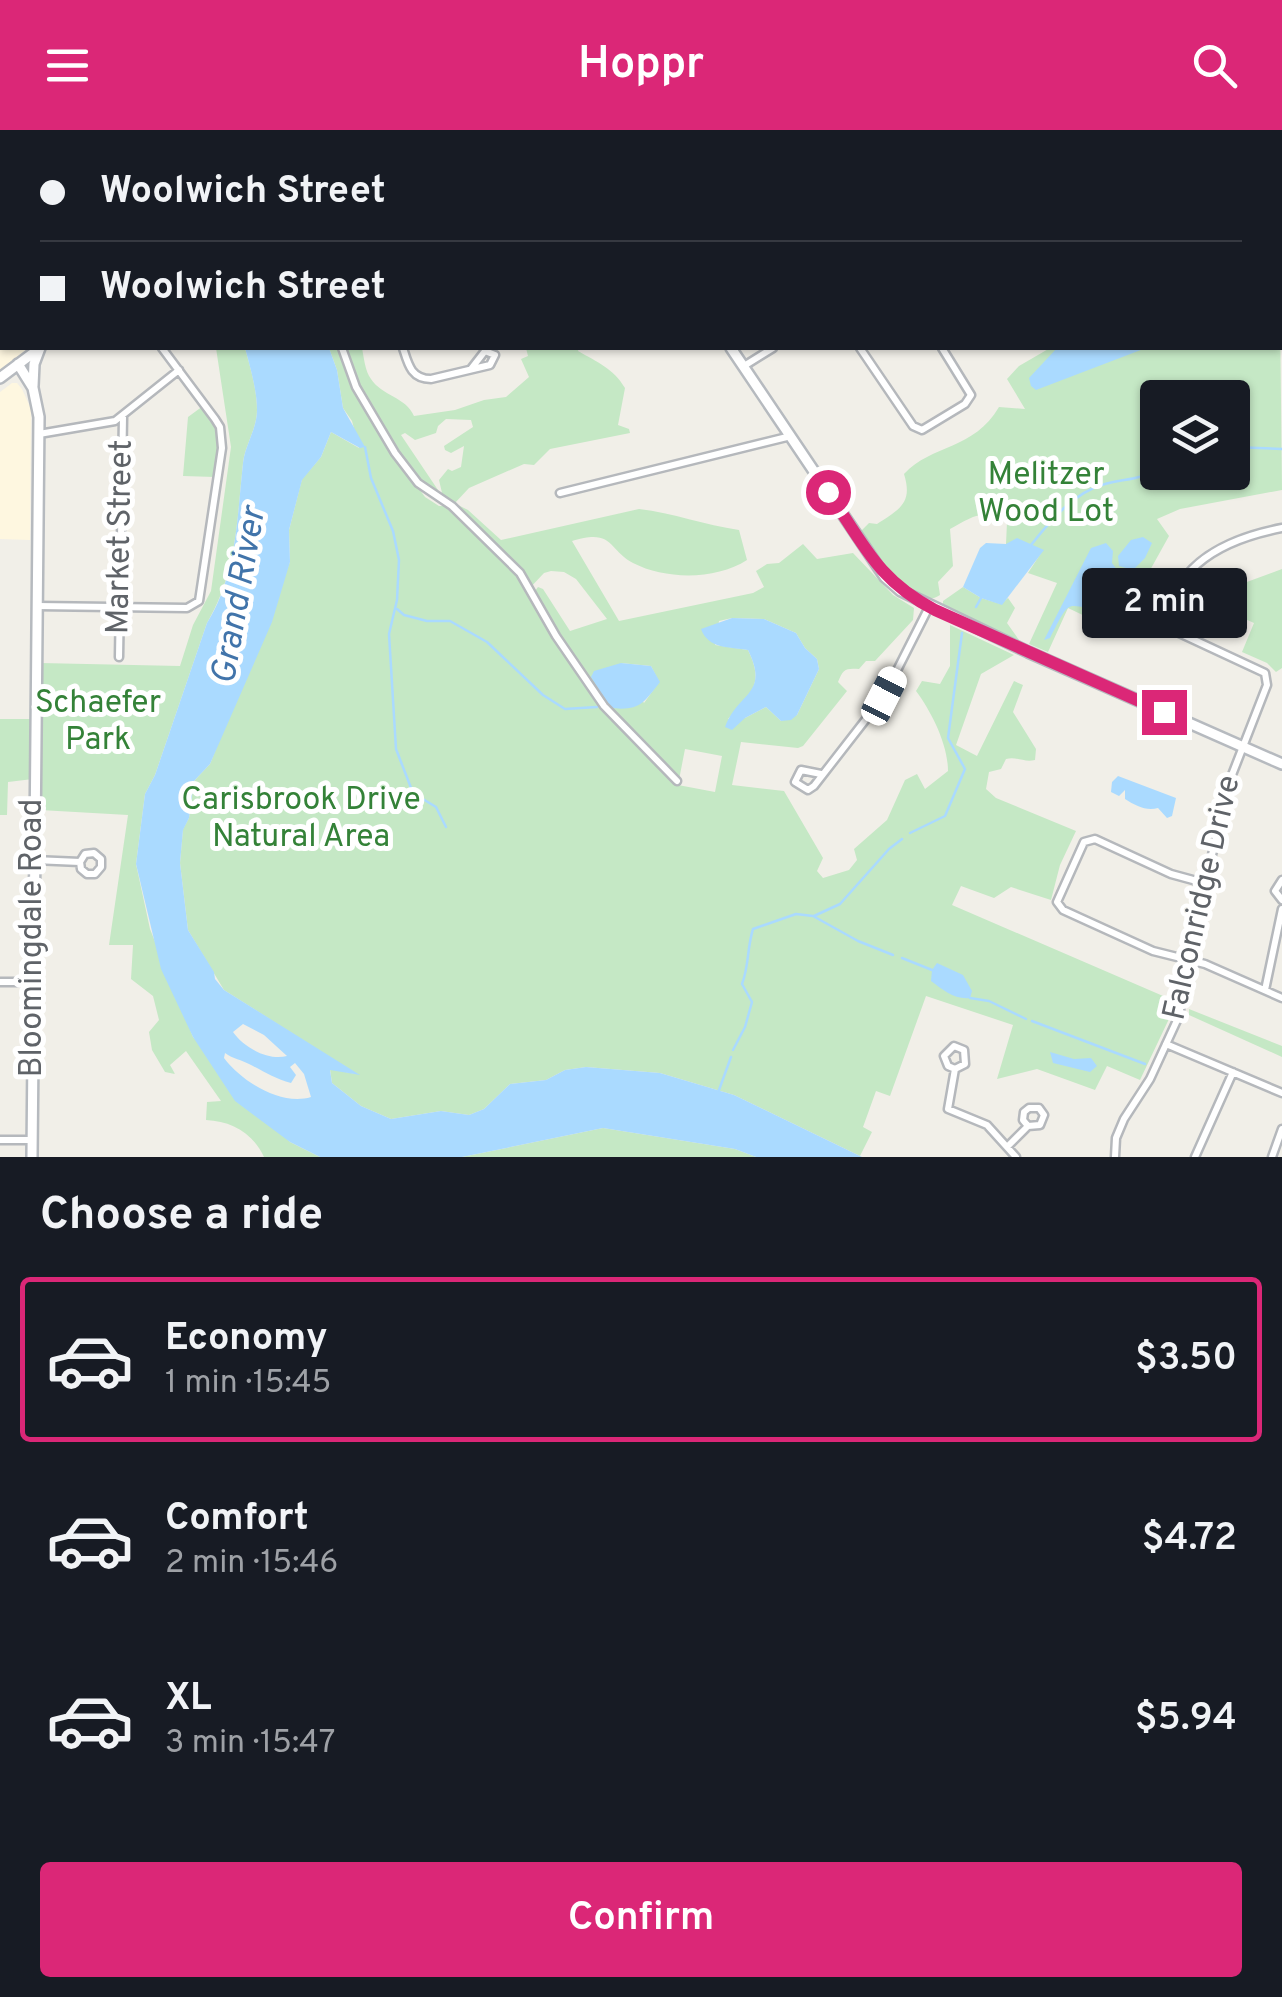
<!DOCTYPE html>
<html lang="en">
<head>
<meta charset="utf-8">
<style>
	:root { --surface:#171b24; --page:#242831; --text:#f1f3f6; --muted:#9ea1a6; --line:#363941; --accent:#db2777 }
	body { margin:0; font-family:Overpass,sans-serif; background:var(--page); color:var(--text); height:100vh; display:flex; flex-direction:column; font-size:38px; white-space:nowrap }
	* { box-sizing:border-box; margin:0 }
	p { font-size:32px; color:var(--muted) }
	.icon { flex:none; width:55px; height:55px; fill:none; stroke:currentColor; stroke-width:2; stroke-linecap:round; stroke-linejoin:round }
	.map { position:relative; height:1027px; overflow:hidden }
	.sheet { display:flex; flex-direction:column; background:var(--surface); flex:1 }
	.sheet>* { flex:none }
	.banner { position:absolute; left:0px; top:0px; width:1282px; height:220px; box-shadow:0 2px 8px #0004; display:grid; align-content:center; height:220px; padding:0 40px; background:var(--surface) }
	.controls { position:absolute; left:1140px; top:250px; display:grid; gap:20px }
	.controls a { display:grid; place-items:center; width:110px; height:110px; border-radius:10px; background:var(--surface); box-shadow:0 2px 8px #0004; font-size:50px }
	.end { position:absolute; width:45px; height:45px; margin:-22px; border:12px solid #db2777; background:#fff; box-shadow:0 0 0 5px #fff }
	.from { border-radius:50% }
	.bubble { position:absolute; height:70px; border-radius:10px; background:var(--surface); box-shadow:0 2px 8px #0004; font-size:32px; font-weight:600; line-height:70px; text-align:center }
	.car { position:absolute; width:30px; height:60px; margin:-30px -15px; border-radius:12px; box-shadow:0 0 8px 2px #0007; background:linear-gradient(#fff 24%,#345 0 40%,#fff 0 76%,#345 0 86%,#fff 0) }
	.banner b { display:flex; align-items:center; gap:35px; height:95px; font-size:38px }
	.banner b+b { border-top:2px solid var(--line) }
	.banner i { width:25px; height:25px; background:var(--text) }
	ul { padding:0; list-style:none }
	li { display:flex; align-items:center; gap:30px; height:165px; margin:0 20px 15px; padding:0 20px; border:5px solid transparent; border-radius:10px }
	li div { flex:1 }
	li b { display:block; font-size:38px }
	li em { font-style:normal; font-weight:600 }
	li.selected { border-color:var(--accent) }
	li>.icon { width:90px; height:90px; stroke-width:1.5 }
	h2 { padding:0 40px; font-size:45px; line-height:120px }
	.primary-button { display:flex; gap:20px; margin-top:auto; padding:20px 40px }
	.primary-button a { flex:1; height:115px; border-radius:10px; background:var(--accent); color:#fff; font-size:40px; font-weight:600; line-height:115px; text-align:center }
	header { display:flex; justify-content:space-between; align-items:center; height:130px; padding:0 40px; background:var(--accent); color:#fff; font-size:45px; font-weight:600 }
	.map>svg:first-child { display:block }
	.commercial { fill:#fef7e0 }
	.green { fill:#c5e8c5; fill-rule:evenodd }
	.water { fill:#aadaff; fill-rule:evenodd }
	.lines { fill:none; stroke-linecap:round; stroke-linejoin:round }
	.stream { stroke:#aadaff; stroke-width:2.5 }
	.street-casing { stroke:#b5b8bc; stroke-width:11 }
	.secondary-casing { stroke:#b6babf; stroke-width:14 }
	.street { stroke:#fff; stroke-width:6 }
	.secondary { stroke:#fff; stroke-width:9 }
	.route { stroke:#db2777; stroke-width:12 }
	.labels { text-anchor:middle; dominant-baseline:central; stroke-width:10; stroke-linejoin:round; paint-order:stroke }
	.park-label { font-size:32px; fill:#348238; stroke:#fff }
	.street-label { font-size:32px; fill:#5f6368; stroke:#fff }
	.water-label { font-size:35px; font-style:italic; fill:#4174aa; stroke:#fff }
</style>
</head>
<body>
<header><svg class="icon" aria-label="menu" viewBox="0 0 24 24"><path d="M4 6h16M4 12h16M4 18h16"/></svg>Hoppr<svg class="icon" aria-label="search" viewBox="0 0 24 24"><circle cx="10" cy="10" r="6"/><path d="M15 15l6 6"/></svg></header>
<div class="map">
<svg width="1282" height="1027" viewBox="0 0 1282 1027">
	<rect width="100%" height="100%" fill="#f1efe8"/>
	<path class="commercial" d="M0 108 2 218H28L0 240Z
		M12 253H17L22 259 31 279 30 410 0 409V262Z"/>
	<path class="green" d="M0 0 97 2H2V109Z
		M1280 183 1282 360 1180 379 1157 389 1169 406 1129 478 1118 487 1112 499 1068 478 1048 522 1029 514 1057 453 1028 443 1043 420 1006 414 1007 392C984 377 972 387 950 399L953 436 938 452 940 465C913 484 874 420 860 402L869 393 877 394C900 379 913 373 904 344 932 314 974 320 999 277L1025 279 1007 249 1019 236 1050 218H1280ZM1158 268H1232V342H1158Z
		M216 218H245C250 237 257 259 257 280 257 299 245 315 243 333 237 389 237 442 207 493L155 645 145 664 136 734 150 799 193 907 290 1012 320 1027H264C253 1003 231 991 206 990L207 972 221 971 186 921 170 935 175 944 165 942 152 920 149 902 159 890 153 866 131 849 133 815H109L128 685 40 680V533L180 536 193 495 211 461 231 317Z
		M329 218H340L352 254 382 307 425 367 439 376 458 375 468 380 501 410 639 379C673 383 705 395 739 400L747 430C716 450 666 450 633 433 608 420 614 398 572 411L619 491 753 463 764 457 756 441 767 434 779 433 803 414 817 429 853 423 893 465 914 478 913 490 875 531H866L859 539C846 538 843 539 838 552L847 561 803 616 798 618 741 612 732 655 784 661 823 728 817 741 823 748 849 740 857 730 854 719 887 690 905 650 917 644 925 659 948 641C948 614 931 581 916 561L922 551 940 554 950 536V495L1014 525 981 544 956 615 977 626 1014 551 1023 555 1013 582 1036 619 1035 630C1024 633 1017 626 1006 629L1001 639 989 642 986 659 996 668 1076 701 1060 735 1051 770 1011 757 994 768 961 756 952 775 1177 872 1140 950 1107 936 1095 960 1037 939 997 949 1013 895 926 866 890 966 876 961 863 997 872 1002 860 1026 734 965 660 943 586 937 565 940 546 950 510 954 484 979 469 985 441 981 391 989 361 976 332 953 330 939 356 944 224 860 188 800 180 733 183 699 189 688 194 651 210 634 290 432 289 400 302 349 321 327 331 302 359 318 352 291 343 278 337 240ZM551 441 564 442 576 449 607 489 570 501 543 459 538 457 531 466 528 460 544 443ZM732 488 764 489 796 503 805 518 817 529 819 539 797 585 781 591 766 577 745 588 728 589C751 563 765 555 748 520L715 515 719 491ZM621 533 651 536 659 552 644 573ZM685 619 722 626 715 662 678 655Z
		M345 218H362C364 228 365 241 371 249 382 266 406 267 414 286L455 280 484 270 506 267 529 247 521 229 528 226 526 218H579L578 221C597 232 613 238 625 258L618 295 629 299 630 303 550 319 534 335 524 334 469 358 454 374 443 367 439 350 448 339 452 341 461 337 464 316 451 323 445 320 444 316 473 297 471 290 446 289 438 296 436 303 415 310 405 303 401 305 438 360 434 363C391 325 364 271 345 218Z
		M203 276C224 305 220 313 215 347L183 346 188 287Z
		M1282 439V538L1276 542 1267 533 1242 522 1254 493 1218 477 1225 460Z
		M963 457 981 468 1001 474 1008 468 1015 478 1007 493 1019 510 943 477V471Z
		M0 589H34L33 649 8 652 7 685H0Z
		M1189 879 1282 916V927L1189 885Z
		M603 998 735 1019 756 1027H462Z"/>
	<path class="water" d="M245 218H329L337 240 343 278 365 317 360 318 331 302 321 327 302 350 289 400 290 432 272 492 210 634 194 651 189 688 183 700 180 733 188 800 214 842 215 849 224 860 360 945 330 940 332 953 361 976 391 989 441 981 469 985 484 979 510 954 546 950 565 940 586 937 660 943 734 965 862 1027H756L735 1019 603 998 462 1027H320L290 1012 235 971 193 907 161 839 136 734 145 664 155 645 207 493C237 445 237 387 243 333 245 315 257 299 257 280 257 260 250 237 245 218ZM243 894 264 905 287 926C269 931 244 918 233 902ZM225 923C233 929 242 930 249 934 263 941 275 949 291 953L296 945 290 937 295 933 304 944 311 967C282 976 243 953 224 928Z
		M1057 218H1146L1036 260 1031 256 1029 248Z
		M1143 407 1152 413 1145 428 1133 440 1119 436 1118 426 1131 410Z
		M1017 408 1044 420 1002 475 981 468 963 457 980 418 986 413 1006 414Z
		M1106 413 1113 421 1112 433C1128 455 1135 462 1107 480 1064 478 1073 463 1050 508L1044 510 1091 418Z
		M732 488 764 489 796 503 805 518 817 529 819 539 797 585 791 590 781 591 766 577 745 588 732 600 725 597C738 562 770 565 748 520 730 517 708 519 701 499Z
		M621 533 651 536 660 552C643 574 639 581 610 578L591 547 594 541Z
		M1118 646 1176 668 1172 686 1167 688 1158 678C1146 681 1136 676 1125 669V660L1119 666 1111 662 1112 652Z
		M937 833 963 845 972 861 970 868C955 870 943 860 931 851L932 840Z
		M1050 922 1074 929 1091 928 1097 936 1090 942 1053 933Z"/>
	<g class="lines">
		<path class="stream" d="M365 317 371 348 393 401 399 430 397 470 389 504 396 619 413 663 436 677 446 697
			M1232 317 1282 319
			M1031 415C1050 391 1074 362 1105 354 1125 348 1140 351 1158 338
			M976 477 981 468
			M397 479 404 485 427 491H450L487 512 543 565 565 579 597 577
			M910 703 945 686 965 639 948 608 962 503
			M814 786 840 774 889 719 902 709
			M902 828 932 840
			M970 868 989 871 1026 889
			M1032 891 1145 934
			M733 920 745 897 752 872 742 854C749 836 747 818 753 799L796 784 813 786 858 811 893 825
			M719 960 731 927"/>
		<defs>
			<path id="street" d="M525 0 529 2
				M714 0 715 2
				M968 0 971 2
				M1070 0 1072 2
				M1198 0 1200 2
				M944 2 948 0
				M1085 2 1088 0
				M1280 65 1282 60
				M1280 144 1282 145
				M342 218 356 257 395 323 418 353 452 376 520 443 556 506 604 576 677 651
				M403 218C408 234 411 249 431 249L490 235 495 225 485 221 471 239
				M860 218 913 296 922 300 965 274 971 265 942 218
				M744 236 773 218
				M39 304 115 291 179 240
				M560 363 791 306
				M37 476 187 478 199 471 222 318 220 297 215 289 162 218
				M119 527 123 287
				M821 644 801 640 795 652 808 660 814 656 884 566 929 477
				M34 730 80 732 85 724 94 723 101 729V737L95 744H87L81 739 80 732
				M1282 750 1275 761 1282 770
				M1204 753 1171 744 1095 709 1084 712 1057 772 1063 780 1153 821 1205 834 1282 868
				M0 852H32
				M1265 860 1282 779
				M1166 914 1282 963
				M955 939 948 936 944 926 954 916 964 920 965 934 955 939 948 979 987 995 1016 1027
				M0 1010H32
				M1007 1017 1028 996 1040 995 1044 985 1039 978H1029L1024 982 1023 990 1028 996
				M1115 1027 1116 1008 1124 989 1150 949 1179 886 1191 812 1230 650 1267 555 1265 543 1177 502 1167 491C1175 432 1230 408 1282 398
				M1195 1027 1233 942
				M1272 1027 1282 999"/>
			<path id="secondary" d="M275 0 277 2
				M336 2 338 0
				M784 2 785 0
				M731 218 885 447 901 461 1028 522 1282 634
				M18 234 33 258 39 287 32 1027
				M0 248 40 218
				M33 256 34 234 40 218"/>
		</defs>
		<use href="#street" class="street-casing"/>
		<use href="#secondary" class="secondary-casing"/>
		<use href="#street" class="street"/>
		<use href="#secondary" class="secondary"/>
	</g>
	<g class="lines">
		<path class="route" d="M828 362C863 413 877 450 935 480L1164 582"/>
	</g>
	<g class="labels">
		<g class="park-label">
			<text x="1046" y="346">Melitzer<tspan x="1046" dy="37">Wood Lot</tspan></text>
			<text x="98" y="574">Schaefer<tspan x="98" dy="37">Park</tspan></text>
			<text x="301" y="671">Carisbrook Drive<tspan x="301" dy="37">Natural Area</tspan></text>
		</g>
		<g class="street-label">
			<text transform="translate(121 407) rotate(-89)">Market Street</text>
			<text transform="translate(1203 768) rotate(-77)">Falconridge Drive</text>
			<text transform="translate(33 808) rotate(-90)">Bloomingdale Road</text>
		</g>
		<g class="water-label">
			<text transform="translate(240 466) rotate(-80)">Grand River</text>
		</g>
	</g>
</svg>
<div class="controls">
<a><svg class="icon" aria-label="layers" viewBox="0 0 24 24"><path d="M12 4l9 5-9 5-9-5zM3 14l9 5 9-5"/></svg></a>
</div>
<i class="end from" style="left:828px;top:362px"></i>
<i class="end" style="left:1164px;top:582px"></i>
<div class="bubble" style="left:1082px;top:438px;width:165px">2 min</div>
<i class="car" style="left:884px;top:566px;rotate:27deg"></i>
<div class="banner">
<b><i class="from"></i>Woolwich Street</b>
<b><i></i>Woolwich Street</b>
</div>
</div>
<section class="sheet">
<h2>Choose a ride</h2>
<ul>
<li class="selected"><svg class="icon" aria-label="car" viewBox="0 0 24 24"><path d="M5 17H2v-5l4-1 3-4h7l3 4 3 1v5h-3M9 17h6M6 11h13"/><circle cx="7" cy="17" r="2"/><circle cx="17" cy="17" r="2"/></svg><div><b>Economy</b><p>1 min · 15:45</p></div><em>$3.50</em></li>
<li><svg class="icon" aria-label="car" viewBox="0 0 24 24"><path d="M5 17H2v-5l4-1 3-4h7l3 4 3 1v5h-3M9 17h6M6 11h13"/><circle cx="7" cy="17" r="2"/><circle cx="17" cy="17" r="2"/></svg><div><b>Comfort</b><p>2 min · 15:46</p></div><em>$4.72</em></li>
<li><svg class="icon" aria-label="car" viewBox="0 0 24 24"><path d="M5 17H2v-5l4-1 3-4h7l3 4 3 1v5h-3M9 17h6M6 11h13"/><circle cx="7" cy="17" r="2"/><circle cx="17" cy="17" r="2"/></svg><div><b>XL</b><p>3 min · 15:47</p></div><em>$5.94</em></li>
</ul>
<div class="primary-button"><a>Confirm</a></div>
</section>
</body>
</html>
